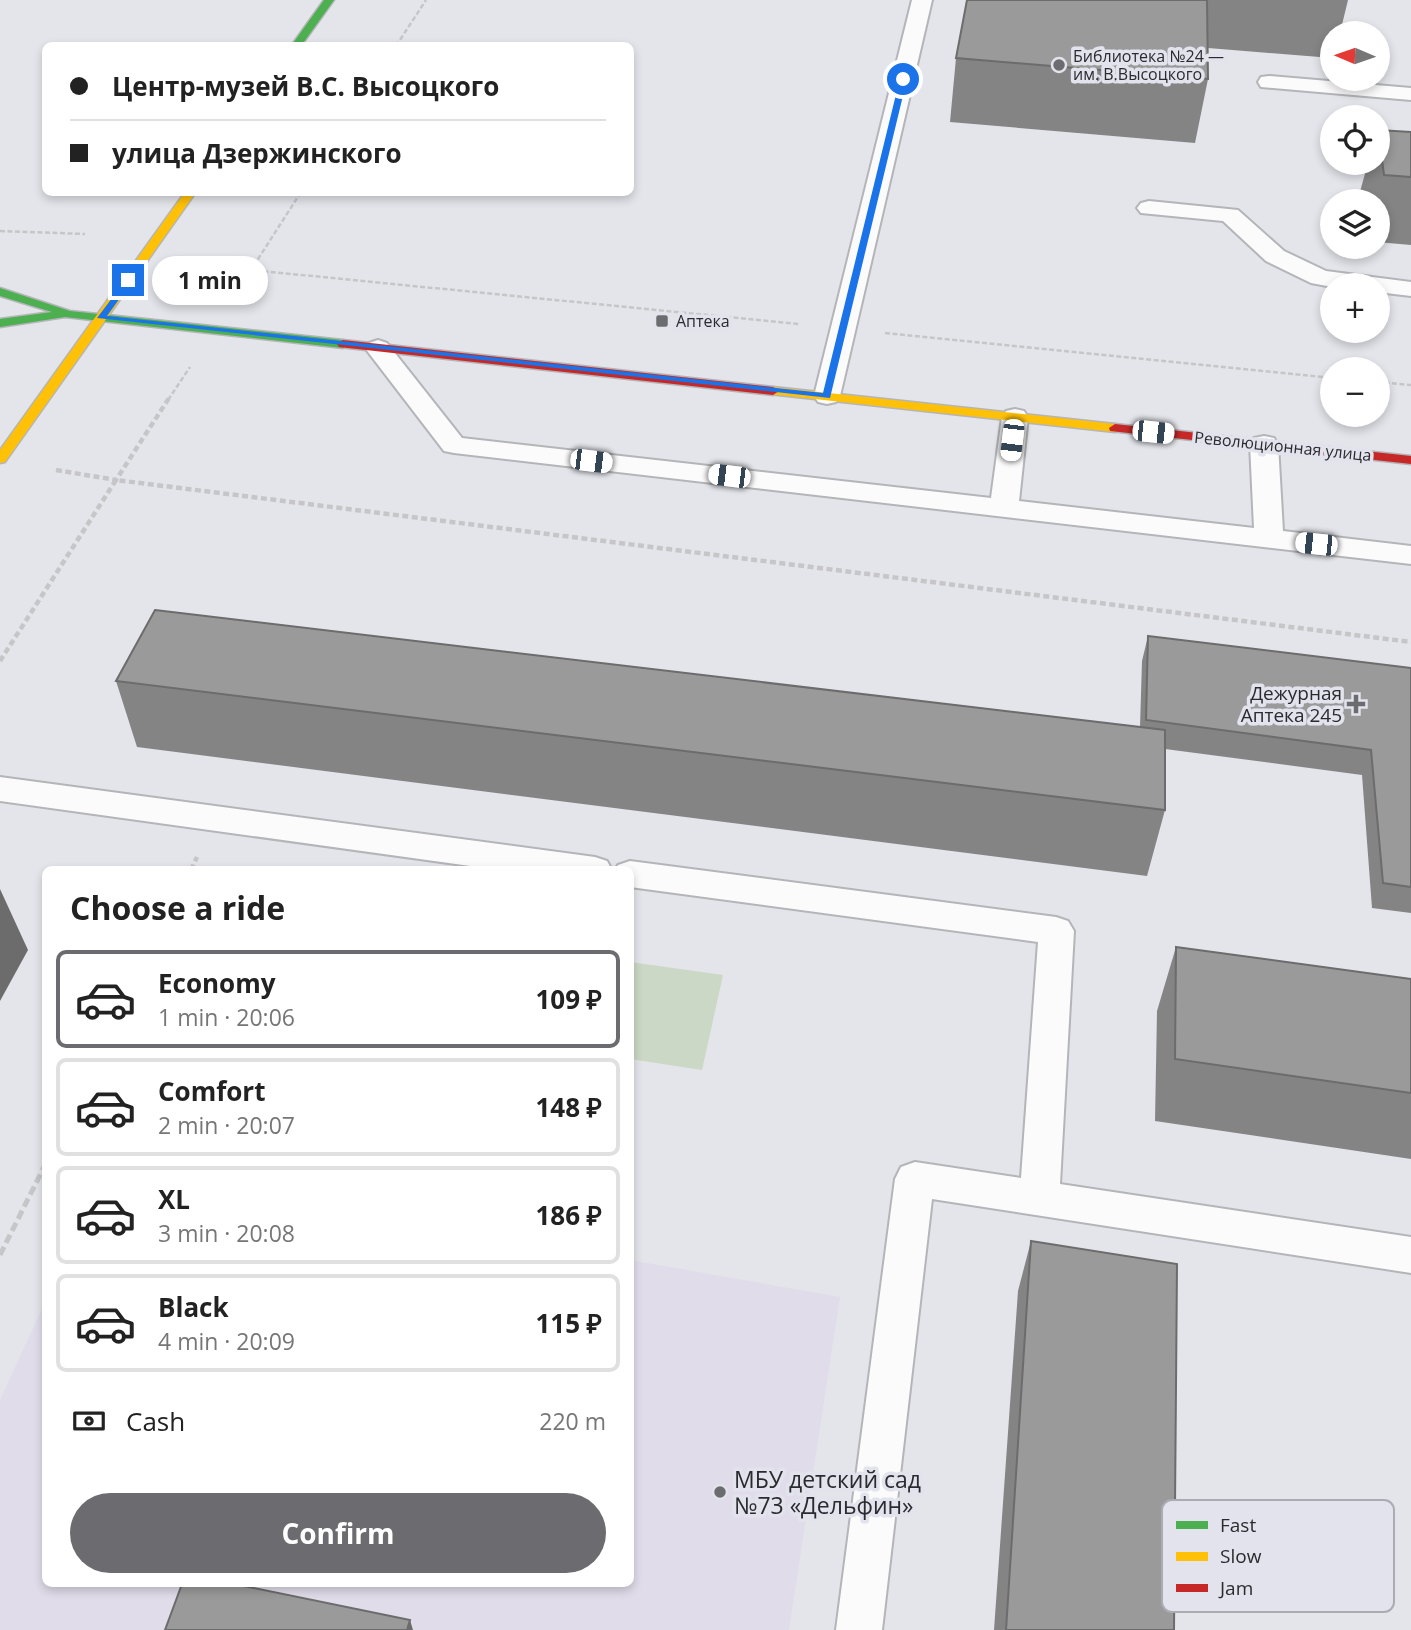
<!DOCTYPE html>
<html lang="en">
<head>
<meta charset="utf-8">
<style>
	:root { --surface:#fff; --page:#f6f6f6; --text:#222; --muted:#767676; --line:#e0e0e0; --accent:#6c6c70 }
	body { margin:0; font-family:"Open Sans",sans-serif; background:var(--page); color:var(--text); height:100vh; display:flex; flex-direction:column; font-size:26px; white-space:nowrap }
	* { box-sizing:border-box; margin:0 }
	p { font-size:23px; color:var(--muted) }
	.icon { flex:none; width:38px; height:38px; fill:none; stroke:currentColor; stroke-width:2; stroke-linecap:round; stroke-linejoin:round }
	.map { position:relative; flex:1; overflow:hidden }
	.panel { position:absolute; left:42px; top:866px; width:592px; height:721px; display:flex; flex-direction:column; background:var(--surface); border-radius:10px; box-shadow:0 4px 10px #0003 }
	.panel>* { flex:none }
	.banner { position:absolute; left:42px; top:42px; width:592px; height:154px; border-radius:10px; box-shadow:0 4px 10px #0003; display:grid; align-content:center; height:154px; padding:0 28px; background:var(--surface) }
	.needle { width:46px; rotate:272deg }
	.tools { position:absolute; left:1320px; top:21px; display:grid; gap:14px }
	.tools a { display:grid; place-items:center; width:70px; height:70px; border-radius:50%; background:var(--surface); box-shadow:0 4px 10px #0003; font-size:35px }
	.end { position:absolute; width:32px; height:32px; margin:-16px; border:9px solid #1a73e8; background:#fff; box-shadow:0 0 0 4px #fff }
	.from { border-radius:50% }
	.bubble { position:absolute; height:49px; border-radius:24px; background:var(--surface); box-shadow:0 4px 10px #0003; font-size:23px; font-weight:700; line-height:49px; text-align:center }
	.car { position:absolute; width:21px; height:42px; margin:-21px -10px; border-radius:9px; box-shadow:0 0 5px 2px #0007; background:linear-gradient(#fff 24%,#345 0 40%,#fff 0 76%,#345 0 86%,#fff 0) }
	.banner b { display:flex; align-items:center; gap:24px; height:66px; font-size:26px }
	.banner b+b { border-top:2px solid var(--line) }
	.banner i { width:18px; height:18px; background:var(--text) }
	ul { padding:0; list-style:none }
	li { display:flex; align-items:center; gap:21px; height:98px; margin:0 14px 10px; padding:0 14px; border:4px solid var(--line); border-radius:10px }
	li div { flex:1 }
	li b { display:block; font-size:26px }
	li em { font-style:normal; font-weight:700 }
	li.current { border-color:var(--accent) }
	li>.icon { width:63px; height:63px; stroke-width:1.5 }
	h2 { padding:0 28px; font-size:32px; line-height:84px }
	.pay { display:flex; align-items:center; gap:18px; height:77px; padding:0 28px; font-size:26px }
	.pay p { margin-inline-start:auto }
	.primary-button { display:flex; gap:14px; margin-top:auto; padding:14px 28px }
	.primary-button a { flex:1; height:80px; border-radius:42px; background:var(--accent); color:#fff; font-size:28px; font-weight:700; line-height:80px; text-align:center }
	.map>svg:first-child { display:block }
	.education { fill:#e1dcea }
	.green { fill:#cad8c5 }
	.lines { fill:none; stroke-linecap:round; stroke-linejoin:round }
	.lane-casing { stroke:#b4b5b8; stroke-width:4 }
	.fast-casing { stroke:#b4b5b8; stroke-width:3 }
	.slow-casing { stroke:#b4b5b8; stroke-width:3 }
	.jam-casing { stroke:#b4b5b8; stroke-width:3 }
	.path-far2 { stroke:#c6c6c8; stroke-width:2.5; stroke-dasharray:5 2.5; stroke-linecap:butt }
	.path-far1 { stroke:#c6c6c8; stroke-width:4.5; stroke-dasharray:6 3.5; stroke-linecap:butt }
	.path { stroke:#c6c6c8; stroke-width:5; stroke-dasharray:9 4.5; stroke-linecap:butt }
	.lane { fill:#fbfbfc; fill-rule:evenodd }
	.fast { fill:#4caf50; fill-rule:evenodd }
	.slow { fill:#ffc107; fill-rule:evenodd }
	.jam { fill:#c62828; fill-rule:evenodd }
	.wall { fill:#858485 }
	.shaded-wall { fill:#6c6c6c }
	.building { fill:#9b9a9b; stroke:#6c6c6c; stroke-width:2 }
	.route { fill:#1a73e8 }
	.poi-dot { fill:#6c6c70; stroke:#e2e3ec; stroke-width:2.5 }
	.labels { text-anchor:middle; dominant-baseline:central; stroke-width:7; stroke-linejoin:round; paint-order:stroke }
	.far-poi-label { font-size:16px; fill:#2b2b2f; stroke:#e2e3ec; text-anchor:start }
	.far-street-label { font-size:16px; fill:#2b2b2f; stroke:#e2e3ec }
	.poi-label { font-size:19px; fill:#2b2b2f; stroke:#e2e3ec; text-anchor:end }
	.near-poi-label { font-size:23px; fill:#2b2b2f; stroke:#e2e3ec; text-anchor:start }
	.key { fill:#e2e3ec; stroke:#abacb3; stroke-width:2 }
	.key-label { font-size:19px; fill:#2b2b2f }
</style>
</head>
<body>
<div class="map">
<svg width="1411" height="1630" viewBox="0 0 1411 1630">
	<rect width="100%" height="100%" fill="#e4e5ea"/>
	<path class="education" d="M630 1260 840 1297 789 1630H0V1400L45 1302 46 1584H630Z"/>
	<path class="green" d="M630 962 723 975 702 1070 630 1059Z"/>
	<g class="lines">
		<defs>
			<path id="lane" d="M912 0H932L840 396 836 402 827 404 818 402 814 396Z
				M1269 76 1411 88V100L1261 87 1258 82 1261 77Z
				M1149 201 1238 210 1284 251 1326 271 1411 282V296L1377 292V285L1332 287 1311 283 1266 261 1223 221 1141 213 1137 208 1141 203Z
				M378 340 387 343 462 438 991 498 1002 417 1006 411 1015 409 1024 411 1028 417 1019 501 1254 528 1250 444 1254 438 1264 436 1274 438 1278 444 1283 531 1411 546V564L454 453 444 451 365 348 369 343Z
				M0 777 595 857 607 861 612 870H499L0 801Z
				M630 861 1056 917 1068 921 1074 931 1060 1184 1411 1237V1273L932 1199 882 1630H836L895 1179 901 1167 915 1162 1021 1178 1038 942 630 887V870H615L618 865Z"/>
			<path id="fast" d="M324 0H334L301 46H291Z
				M0 288 70 311 343 340 349 344 343 348 65 317 0 327V319L52 312 0 296Z"/>
			<path id="slow" d="M185 192H196L5 462 0 463V450Z
				M773 387 1115 424 1121 428 1115 432 769 394 767 391Z"/>
			<path id="jam" d="M343 340 773 387 779 391 773 395 339 347 337 344Z
				M1115 424 1411 456V464L1110 431 1109 428Z"/>
		</defs>
		<use href="#lane" class="lane-casing"/>
		<use href="#fast" class="fast-casing"/>
		<use href="#slow" class="slow-casing"/>
		<use href="#jam" class="jam-casing"/>
		<path class="path-far2" d="M396 46 426 0
			M301 192 251 270 799 324
			M0 231 85 234
			M207 273 251 270 236 294
			M885 333 1332 378
			M1377 382 1411 385
			M168 400 190 367"/>
		<path class="path-far1" d="M56 470 116 480 169 398
			M0 661 116 480 1411 642
			M191 870 197 857"/>
		<path class="path" d="M0 1255 46 1163"/>
		<use href="#lane" class="lane"/>
		<use href="#fast" class="fast"/>
		<use href="#slow" class="slow"/>
		<use href="#jam" class="jam"/>
	</g>
	<path class="wall" d="M967 0H1348L1340 33H1332V58L1208 48V79L1195 143 950 122 956 58Z
		M1378 130 1411 132V245L1377 242V201H1360L1359 195 1368 163H1377Z
		M1148 636 1411 668V913L1372 908 1362 775 1165 749V810L1147 876 137 747 116 681 1140 727 1142 661Z
		M1176 947 1411 979V1159L1155 1121 1157 1011Z
		M1031 1241 1174 1630H994L1018 1291Z"/>
	<path class="shaded-wall" d="M0 889 28 950 0 1001Z
		M410 1620 413 1630H407Z"/>
	<path class="building" d="M967 0H1207L1208 79 956 58Z
		M1378 130 1411 132V177L1384 175Z
		M155 610 1165 730V810L116 681Z
		M1148 636 1411 668V887L1383 883 1371 750 1146 720Z
		M1176 947 1411 979V1093L1175 1059Z
		M1031 1241 1177 1264 1174 1630H1006Z
		M182 1584H234L410 1620 407 1630H165Z"/>
	<path class="route" d="M900 78 907 79 830 398 97 318 128 277 133 280 107 316 823 393Z"/>
	<g class="poi-dot">
		<circle cx="1059" cy="65" r="7"/>
		<rect x="655" y="314" width="14" height="14" rx="3.5"/>
		<path d="M1352.5 693.5h7v7h7v7h-7v7h-7v-7h-7v-7h7z"/>
		<circle cx="720" cy="1492" r="7"/>
	</g>
	<g class="labels">
		<g class="far-poi-label">
			<text x="1073" y="56">Библиотека №24 —<tspan x="1073" dy="18">им. В.Высоцкого</tspan></text>
			<text x="676" y="321">Аптека</text>
		</g>
		<g class="far-street-label">
			<text transform="translate(1283 446) rotate(6)">Революционная улица</text>
		</g>
		<g class="poi-label">
			<text x="1342" y="693">Дежурная<tspan x="1342" dy="22">Аптека 245</tspan></text>
		</g>
		<g class="near-poi-label">
			<text x="734" y="1479">МБУ детский сад<tspan x="734" dy="26">№73 «Дельфин»</tspan></text>
		</g>
	</g>
	<rect x="1162" y="1500" width="232" height="112" rx="10" class="key"/>
	<rect x="1176" y="1521" width="32" height="8" fill="#4caf50"/>
	<rect x="1176" y="1552" width="32" height="9" fill="#ffc107"/>
	<rect x="1176" y="1584" width="32" height="8" fill="#c62828"/>
	<g class="key-label">
		<text x="1220" y="1532">Fast</text>
		<text x="1220" y="1563">Slow</text>
		<text x="1220" y="1595">Jam</text>
	</g>
</svg>
<div class="tools">
<a><svg class="needle" viewBox="-14 -14 28 28"><path d="M0-13l5 13h-10z" fill="#e53935"/><path d="M0 13l5-13h-10z" fill="#767676"/></svg></a>
<a><svg class="icon" aria-label="locate" viewBox="0 0 24 24"><circle cx="12" cy="12" r="6"/><path d="M12 2v4M12 18v4M2 12h4M18 12h4"/></svg></a>
<a><svg class="icon" aria-label="layers" viewBox="0 0 24 24"><path d="M12 4l9 5-9 5-9-5zM3 14l9 5 9-5"/></svg></a>
<a>+</a>
<a>−</a>
</div>
<i class="end from" style="left:903px;top:79px"></i>
<i class="end" style="left:128px;top:280px"></i>
<div class="bubble" style="left:152px;top:256px;width:116px">1 min</div>
<i class="car" style="left:1153px;top:432px;rotate:96deg"></i>
<i class="car" style="left:1012px;top:440px;rotate:187deg"></i>
<i class="car" style="left:591px;top:461px;rotate:97deg"></i>
<i class="car" style="left:729px;top:476px;rotate:277deg"></i>
<i class="car" style="left:1316px;top:544px;rotate:276deg"></i>
<div class="banner">
<b><i class="from"></i>Центр-музей В.С. Высоцкого</b>
<b><i></i>улица Дзержинского</b>
</div>
<section class="panel">
<h2>Choose a ride</h2>
<ul>
<li class="current"><svg class="icon" aria-label="car" viewBox="0 0 24 24"><path d="M5 17H2v-5l4-1 3-4h7l3 4 3 1v5h-3M9 17h6M6 11h13"/><circle cx="7" cy="17" r="2"/><circle cx="17" cy="17" r="2"/></svg><div><b>Economy</b><p>1 min · 20:06</p></div><em>109 ₽</em></li>
<li><svg class="icon" aria-label="car" viewBox="0 0 24 24"><path d="M5 17H2v-5l4-1 3-4h7l3 4 3 1v5h-3M9 17h6M6 11h13"/><circle cx="7" cy="17" r="2"/><circle cx="17" cy="17" r="2"/></svg><div><b>Comfort</b><p>2 min · 20:07</p></div><em>148 ₽</em></li>
<li><svg class="icon" aria-label="car" viewBox="0 0 24 24"><path d="M5 17H2v-5l4-1 3-4h7l3 4 3 1v5h-3M9 17h6M6 11h13"/><circle cx="7" cy="17" r="2"/><circle cx="17" cy="17" r="2"/></svg><div><b>XL</b><p>3 min · 20:08</p></div><em>186 ₽</em></li>
<li><svg class="icon" aria-label="car" viewBox="0 0 24 24"><path d="M5 17H2v-5l4-1 3-4h7l3 4 3 1v5h-3M9 17h6M6 11h13"/><circle cx="7" cy="17" r="2"/><circle cx="17" cy="17" r="2"/></svg><div><b>Black</b><p>4 min · 20:09</p></div><em>115 ₽</em></li>
</ul>
<div class="pay"><svg class="icon" aria-label="cash" viewBox="0 0 24 24"><path d="M3 7h18v10H3z"/><circle cx="12" cy="12" r="2"/></svg>Cash<p>220 m</p></div>
<div class="primary-button"><a>Confirm</a></div>
</section>
</div>
</body>
</html>
